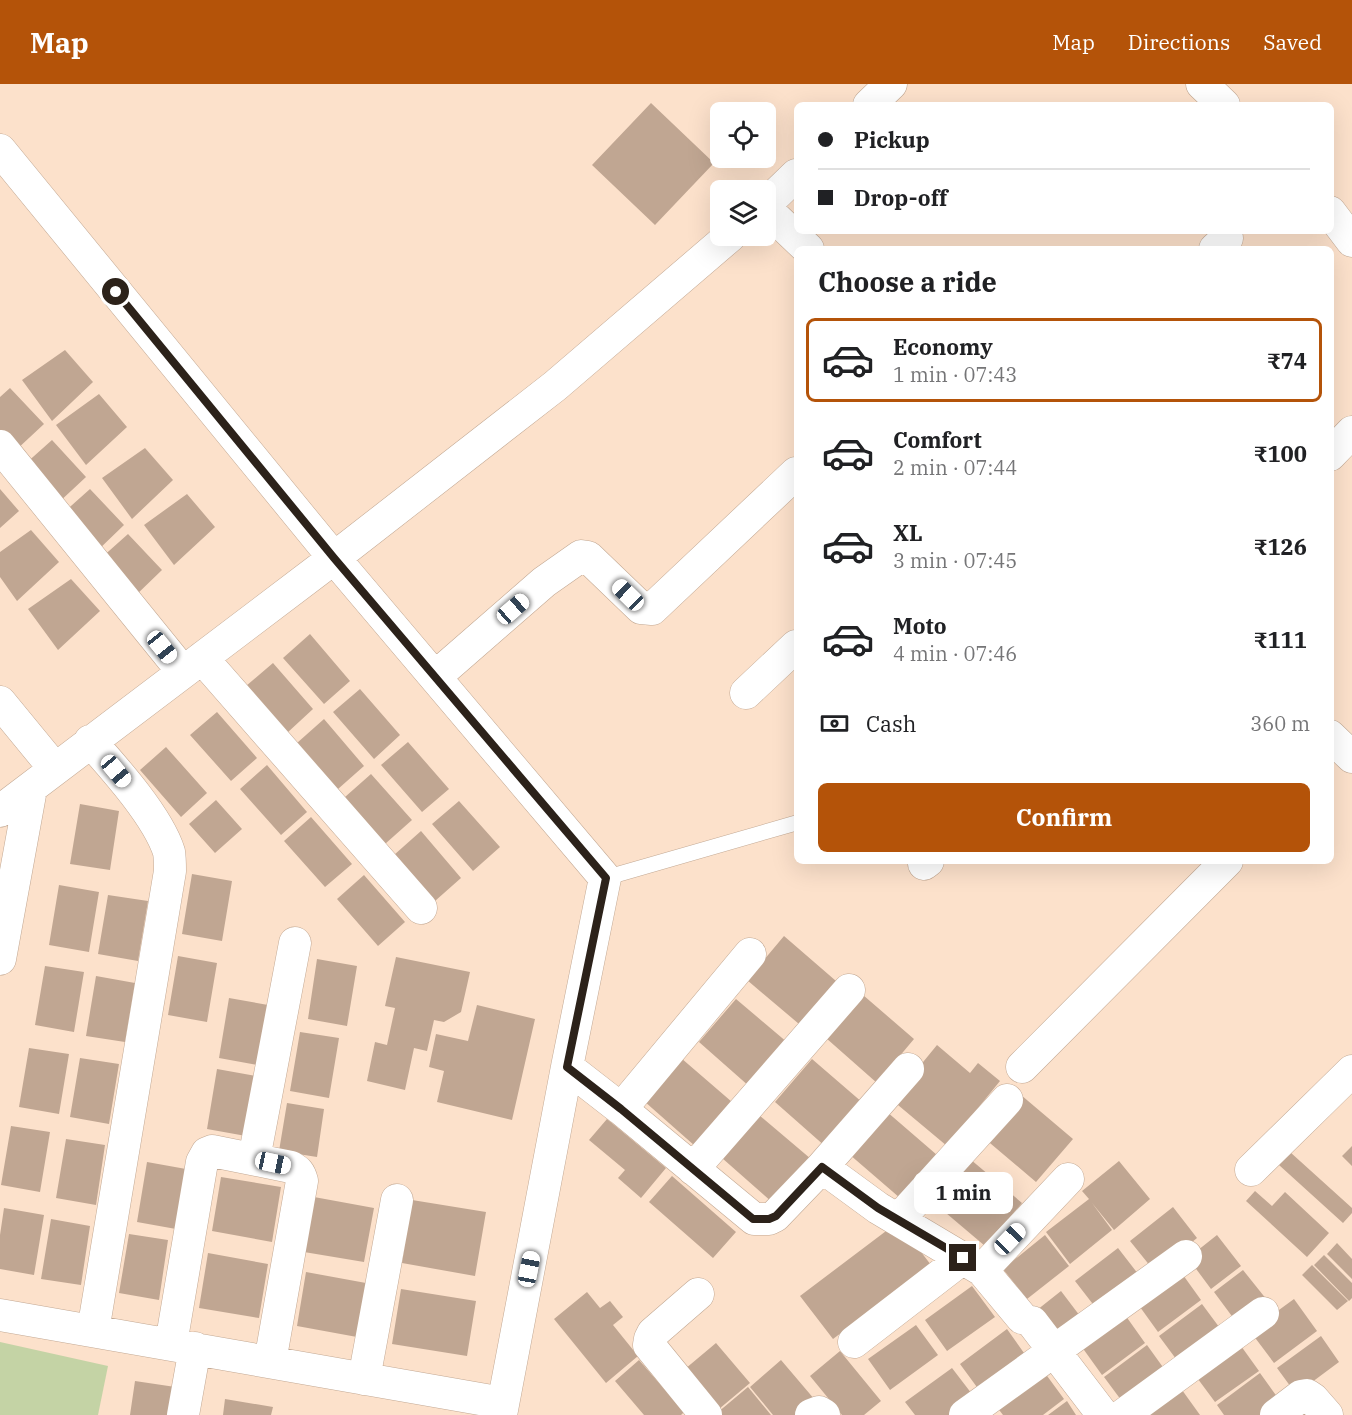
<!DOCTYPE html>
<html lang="en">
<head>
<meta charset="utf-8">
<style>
	:root { --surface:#fff; --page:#f6f6f6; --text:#202124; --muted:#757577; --line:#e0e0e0; --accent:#b45309 }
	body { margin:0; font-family:"IBM Plex Serif",serif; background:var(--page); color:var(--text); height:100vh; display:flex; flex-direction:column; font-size:22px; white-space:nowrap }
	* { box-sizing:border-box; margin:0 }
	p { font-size:20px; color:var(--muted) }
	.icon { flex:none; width:33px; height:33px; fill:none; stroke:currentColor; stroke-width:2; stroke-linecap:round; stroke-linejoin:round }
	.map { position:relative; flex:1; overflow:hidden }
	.sheet { position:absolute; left:794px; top:162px; width:540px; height:618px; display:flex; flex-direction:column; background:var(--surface); border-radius:9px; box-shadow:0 6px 24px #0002 }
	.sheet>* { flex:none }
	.hud { position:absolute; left:794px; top:18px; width:540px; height:132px; border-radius:9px; box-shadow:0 6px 24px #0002; display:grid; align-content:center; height:132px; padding:0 24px; background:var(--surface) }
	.controls { position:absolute; left:710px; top:18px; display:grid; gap:12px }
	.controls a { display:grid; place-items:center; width:66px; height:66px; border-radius:9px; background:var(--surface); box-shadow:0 6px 24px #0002; font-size:30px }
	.end { position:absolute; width:27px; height:27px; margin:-14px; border:8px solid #2c221a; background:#fff; box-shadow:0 0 0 3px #fff }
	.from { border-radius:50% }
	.bubble { position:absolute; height:42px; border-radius:9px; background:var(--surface); box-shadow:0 6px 24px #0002; font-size:20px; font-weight:800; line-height:42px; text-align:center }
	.car { position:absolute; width:18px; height:36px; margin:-18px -9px; border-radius:8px; box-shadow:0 0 4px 2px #0007; background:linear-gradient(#fff 24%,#345 0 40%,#fff 0 76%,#345 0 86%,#fff 0) }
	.hud b { display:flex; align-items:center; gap:21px; height:57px; font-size:22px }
	.hud b+b { border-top:2px solid var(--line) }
	.hud i { width:15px; height:15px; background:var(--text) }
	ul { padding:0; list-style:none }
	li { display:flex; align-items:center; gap:18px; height:84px; margin:0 12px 9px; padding:0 12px; border:3px solid transparent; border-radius:9px }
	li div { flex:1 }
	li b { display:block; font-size:22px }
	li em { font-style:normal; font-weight:800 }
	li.active { border-color:var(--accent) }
	li>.icon { width:54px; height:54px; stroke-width:1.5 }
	h2 { padding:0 24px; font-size:27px; line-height:72px }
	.pay { display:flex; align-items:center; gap:15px; height:66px; padding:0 24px; font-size:22px }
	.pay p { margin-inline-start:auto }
	.action { display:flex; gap:12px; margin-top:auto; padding:12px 24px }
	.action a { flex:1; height:69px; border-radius:9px; background:var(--accent); color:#fff; font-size:24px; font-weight:800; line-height:69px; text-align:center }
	header { display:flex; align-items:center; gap:36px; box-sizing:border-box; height:84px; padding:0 30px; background:var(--accent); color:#fff }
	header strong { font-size:28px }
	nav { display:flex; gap:33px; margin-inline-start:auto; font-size:21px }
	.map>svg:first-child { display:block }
	.green { fill:#c4d3a5 }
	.building { fill:#c0a692 }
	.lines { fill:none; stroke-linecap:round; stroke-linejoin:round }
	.lane-casing { stroke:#c2a893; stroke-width:16 }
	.street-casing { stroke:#c2a893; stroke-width:33 }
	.lane { stroke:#fff; stroke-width:15 }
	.street { stroke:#fff; stroke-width:32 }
	.route { stroke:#2c221a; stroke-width:8 }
</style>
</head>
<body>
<header>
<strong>Map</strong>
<nav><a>Map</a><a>Directions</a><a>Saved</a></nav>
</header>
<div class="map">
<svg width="1352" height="1331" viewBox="0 0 1352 1331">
	<rect width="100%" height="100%" fill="#fce1cb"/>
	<path class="green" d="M0 1258 108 1282 98 1331H0Z"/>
	<path class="building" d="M651 19 714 79 655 141 592 81Z
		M65 266 93 298 52 337 22 296Z
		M10 304 44 340 15 367 0 350V313Z
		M99 310 127 343 86 381 56 341Z
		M52 356 86 393 57 420 24 381Z
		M145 364 173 396 132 435 102 394Z
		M0 405 19 427 0 444Z
		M90 405 124 441 95 469 62 430Z
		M187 410 215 443 174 481 144 441Z
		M31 446 59 478 17 517 0 493V468Z
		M128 450 162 486 133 514 100 475Z
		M71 495 100 527 58 566 28 525Z
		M310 550 350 597 324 620 283 574Z
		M273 579 313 625 287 649 246 602Z
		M360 605 400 651 374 675 333 628Z
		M217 628 257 674 231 697 190 651Z
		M324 635 364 682 338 705 297 659Z
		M408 658 449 705 422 728 381 681Z
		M166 663 207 709 181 733 140 686Z
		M267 681 307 728 281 751 240 705Z
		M371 690 412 736 385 760 345 713Z
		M216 716 242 745 215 769 189 740Z
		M459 717 500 763 473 787 432 740Z
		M80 720 119 727 110 786 70 780Z
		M311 733 352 780 325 803 284 757Z
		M421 747 461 794 435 817 394 771Z
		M192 790 232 797 222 857 182 850Z
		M364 791 405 838 378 862 337 815Z
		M59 801 99 808 89 868 49 861Z
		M108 811 148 817 138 877 98 870Z
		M784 852 836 897 799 940 747 896Z
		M178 872 217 879 207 938 168 931Z
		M396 873 470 888 461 928 444 938 434 936 427 967 414 964 405 1006 367 997 375 958 387 961 395 924 385 922Z
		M317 875 357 882 347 942 308 935Z
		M45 882 84 888 74 948 35 941Z
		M96 892 135 899 125 958 86 952Z
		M863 911 914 955 877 999 826 954Z
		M229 914 268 921 258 981 219 974Z
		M736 915 788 959 750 1003 699 958Z
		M477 921 535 935 512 1036 437 1018 444 987 429 983 436 950 468 957Z
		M300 948 339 954 329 1014 290 1007Z
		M937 961 970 989 978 979 1000 997 947 1062 892 1016Z
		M29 964 69 970 59 1030 19 1023Z
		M80 974 119 980 109 1040 70 1033Z
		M681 974 732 1018 695 1062 644 1017Z
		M812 975 863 1019 826 1063 775 1018Z
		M217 985 256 992 246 1052 207 1045Z
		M1021 1011 1073 1055 1036 1098 984 1054Z
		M287 1019 324 1025 317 1073 279 1067Z
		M886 1027 937 1071 900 1114 849 1070Z
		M759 1031 811 1075 773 1119 722 1074Z
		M607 1035 666 1084 641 1114 618 1094 625 1086 589 1056Z
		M11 1042 50 1048 40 1108 1 1101Z
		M66 1055 105 1061 96 1121 56 1114Z
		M1352 1062V1082L1342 1072Z
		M1290 1068 1352 1124V1129L1343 1139 1279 1081Z
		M970 1075 1022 1119 985 1162 933 1118Z
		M1119 1077 1150 1115 1114 1146 1092 1119 1112 1146 1070 1180 1046 1148 1089 1115 1082 1107Z
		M147 1078 186 1085 176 1145 137 1138Z
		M672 1092 736 1148 713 1174 649 1118Z
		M221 1093 281 1103 272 1158 212 1147Z
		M1255 1107 1272 1122 1285 1108 1329 1149 1307 1173 1246 1117Z
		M314 1113 374 1124 364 1178 304 1168Z
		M412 1116 486 1128 475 1192 402 1179Z
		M1173 1123 1197 1154 1155 1188 1130 1157Z
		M4 1124 44 1131 34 1191 0 1185V1151Z
		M51 1135 90 1142 81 1201 41 1195Z
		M898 1138 931 1181 833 1255 800 1212Z
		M129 1150 168 1156 159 1216 119 1209Z
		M1045 1151 1069 1182 1027 1215 1003 1185Z
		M1217 1151 1241 1182 1211 1205 1188 1174Z
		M1337 1159 1352 1175V1195L1327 1170Z
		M1118 1164 1142 1195 1099 1228 1075 1197Z
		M208 1169 268 1180 259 1234 199 1224Z
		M1324 1171 1352 1199V1214L1349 1217 1314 1181Z
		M1312 1181 1348 1217 1337 1226 1302 1191Z
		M1178 1184 1201 1216 1158 1248 1135 1216Z
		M1243 1186 1267 1216 1237 1239 1214 1208Z
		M306 1188 366 1199 357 1253 297 1242Z
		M972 1202 995 1233 947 1267 925 1236Z
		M401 1205 476 1217 467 1272 392 1260Z
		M1061 1207 1083 1236 1059 1255 1037 1226Z
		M587 1208 600 1224 610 1217 623 1233 613 1241 638 1272 606 1299 554 1235Z
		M1294 1215 1317 1247 1274 1279 1250 1247Z
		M1202 1220 1225 1251 1182 1283 1159 1252Z
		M1123 1228 1145 1259 1102 1291 1079 1259Z
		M916 1241 938 1271 890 1306 868 1275Z
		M1007 1245 1029 1276 982 1310 960 1280Z
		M1321 1252 1339 1278 1296 1310 1277 1284Z
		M1236 1255 1259 1287 1215 1318 1192 1287Z
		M716 1259 750 1299 719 1325 685 1285Z
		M1147 1261 1170 1293 1127 1324 1104 1293Z
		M840 1267 881 1317 864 1331H842L810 1292Z
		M639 1276 684 1328 681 1331H644L615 1297Z
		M781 1276 815 1316 797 1331H773L750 1303Z
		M952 1284 975 1314 951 1331H915L905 1318Z
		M1042 1285 1064 1315 1043 1331H1003L994 1319Z
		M1260 1289 1283 1321 1270 1331H1224L1217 1321Z
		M135 1297 182 1304 178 1331H130Z
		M1177 1299 1200 1331H1133Z
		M748 1303 771 1331H718L717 1329Z
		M225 1315 273 1323 271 1331H223Z
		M1067 1317 1076 1331H1048Z"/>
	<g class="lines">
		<defs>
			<path id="lane" d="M605 794 796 739"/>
			<path id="street" d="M1202 0 1224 21
				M869 21 891 0
				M0 66 334 474 605 794 567 983 501 1331
				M765 121 796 91
				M765 124 808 165
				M1330 128 1352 157
				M1215 165 1227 154
				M0 362 183 588
				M1330 371 1352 348
				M202 574 421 824
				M435 593 544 498 581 472 588 473 641 524 652 525 796 389
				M746 609 796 562
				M0 618 55 685
				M1330 652 1352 673
				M90 657C115 685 158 733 169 768 170 774 170 781 170 787L93 1247
				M0 727 334 474 555 302 730 152
				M924 780 928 777
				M0 875 31 705
				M567 983 621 1025 754 1135H769L775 1132 822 1083 878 1124 982 1186 1022 1234
				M1022 983 1227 777
				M621 1025 750 870
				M254 1075 295 859
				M822 1083 908 985
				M693 1085 849 906
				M1251 1086 1352 987
				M899 1135 1007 1016
				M982 1186 1068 1095
				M698 1210 653 1249 650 1255 649 1261 706 1331
				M0 1231 503 1319
				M1032 1238 1103 1331
				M854 1258 963 1174
				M171 1260 202 1078 207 1069 212 1067 291 1083C298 1087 300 1089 302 1097L270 1278
				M364 1295 397 1116
				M183 1331 195 1264
				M811 1331 819 1328 824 1331
				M965 1331 1186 1172
				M1123 1331 1263 1229
				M1276 1331 1301 1312 1307 1311 1313 1315 1327 1331"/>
		</defs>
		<use href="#lane" class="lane-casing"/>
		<use href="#street" class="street-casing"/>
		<use href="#lane" class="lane"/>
		<use href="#street" class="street"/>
	</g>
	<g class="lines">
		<path class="route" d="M116 208 334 474 606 794 567 983 621 1025 753 1135H769L776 1132 822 1083 878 1124 963 1174"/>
	</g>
</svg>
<div class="controls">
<a><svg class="icon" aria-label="locate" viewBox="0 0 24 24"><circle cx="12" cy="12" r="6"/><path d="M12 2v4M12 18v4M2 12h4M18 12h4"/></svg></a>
<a><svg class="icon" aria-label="layers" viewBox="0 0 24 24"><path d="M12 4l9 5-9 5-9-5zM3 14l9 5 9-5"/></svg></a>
</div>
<i class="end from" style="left:116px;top:208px"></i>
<i class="end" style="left:963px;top:1174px"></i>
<div class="bubble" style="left:914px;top:1088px;width:99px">1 min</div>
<i class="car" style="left:628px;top:511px;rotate:314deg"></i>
<i class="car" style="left:513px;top:525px;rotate:49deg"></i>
<i class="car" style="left:162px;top:563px;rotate:141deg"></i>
<i class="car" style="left:116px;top:687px;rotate:140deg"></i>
<i class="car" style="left:273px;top:1079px;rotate:102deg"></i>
<i class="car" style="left:1010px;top:1155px;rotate:44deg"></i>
<i class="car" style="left:529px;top:1185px;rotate:11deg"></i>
<div class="hud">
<b><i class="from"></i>Pickup</b>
<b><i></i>Drop-off</b>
</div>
<section class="sheet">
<h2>Choose a ride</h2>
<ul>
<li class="active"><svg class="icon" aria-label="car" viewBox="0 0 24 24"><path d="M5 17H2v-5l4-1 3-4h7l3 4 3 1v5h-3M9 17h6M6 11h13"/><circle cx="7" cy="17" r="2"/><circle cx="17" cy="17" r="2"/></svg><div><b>Economy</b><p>1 min · 07:43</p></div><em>₹74</em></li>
<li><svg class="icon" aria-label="car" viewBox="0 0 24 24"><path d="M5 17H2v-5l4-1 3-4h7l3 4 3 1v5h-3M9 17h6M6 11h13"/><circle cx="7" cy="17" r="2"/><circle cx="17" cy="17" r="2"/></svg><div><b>Comfort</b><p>2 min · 07:44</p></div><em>₹100</em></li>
<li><svg class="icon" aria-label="car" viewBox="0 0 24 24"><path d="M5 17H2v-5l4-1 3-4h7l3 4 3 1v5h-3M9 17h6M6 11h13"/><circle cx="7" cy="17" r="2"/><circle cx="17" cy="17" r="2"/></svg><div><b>XL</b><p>3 min · 07:45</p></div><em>₹126</em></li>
<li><svg class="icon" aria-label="car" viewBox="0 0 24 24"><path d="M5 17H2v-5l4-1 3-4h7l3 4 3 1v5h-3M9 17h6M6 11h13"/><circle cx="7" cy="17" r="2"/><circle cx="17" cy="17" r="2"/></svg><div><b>Moto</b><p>4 min · 07:46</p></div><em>₹111</em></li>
</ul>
<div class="pay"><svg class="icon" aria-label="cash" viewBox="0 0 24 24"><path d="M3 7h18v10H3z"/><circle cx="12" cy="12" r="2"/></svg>Cash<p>360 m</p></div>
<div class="action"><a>Confirm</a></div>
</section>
</div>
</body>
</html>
